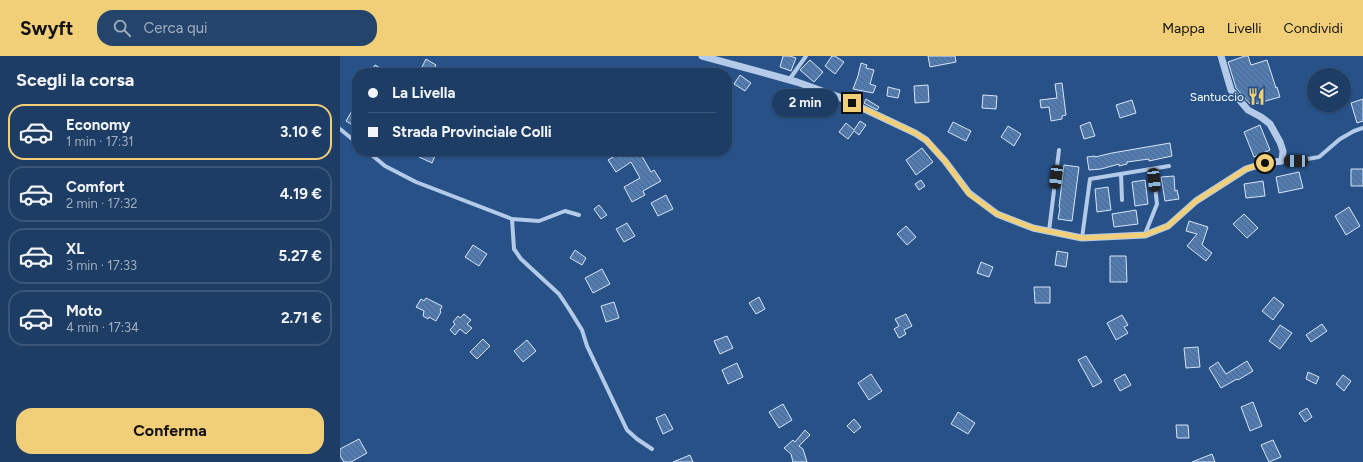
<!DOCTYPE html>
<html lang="it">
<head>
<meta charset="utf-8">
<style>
	:root { --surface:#1d3d65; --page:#25446b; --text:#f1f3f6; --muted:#a0aebf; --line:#3b5679; --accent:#f1ce78 }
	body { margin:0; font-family:Figtree,sans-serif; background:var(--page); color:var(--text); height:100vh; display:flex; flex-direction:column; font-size:15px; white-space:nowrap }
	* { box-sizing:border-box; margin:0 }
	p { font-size:13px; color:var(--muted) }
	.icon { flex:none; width:22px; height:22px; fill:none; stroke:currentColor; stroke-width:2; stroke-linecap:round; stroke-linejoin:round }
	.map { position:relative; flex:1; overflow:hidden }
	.side { display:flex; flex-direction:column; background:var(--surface); width:340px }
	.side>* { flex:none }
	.banner { position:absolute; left:12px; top:12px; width:380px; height:88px; border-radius:16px; box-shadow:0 1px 3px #0004,0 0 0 1px var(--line); display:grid; align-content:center; height:88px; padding:0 16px; background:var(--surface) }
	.fabs { position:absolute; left:967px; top:12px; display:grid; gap:8px }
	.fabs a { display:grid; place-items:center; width:44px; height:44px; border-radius:50%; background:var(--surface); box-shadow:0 1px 3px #0004,0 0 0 1px var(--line); font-size:20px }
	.end { position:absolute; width:18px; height:18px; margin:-9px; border:5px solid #f1ce78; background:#111; box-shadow:0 0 0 2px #111 }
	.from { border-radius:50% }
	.bubble { position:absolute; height:28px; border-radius:14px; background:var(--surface); box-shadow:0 1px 3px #0004,0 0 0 1px var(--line); font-size:13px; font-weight:700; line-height:28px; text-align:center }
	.car { position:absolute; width:12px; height:24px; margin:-12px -6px; border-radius:5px; box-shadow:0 0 3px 1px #0007; background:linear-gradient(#222 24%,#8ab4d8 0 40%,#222 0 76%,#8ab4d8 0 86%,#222 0) }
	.banner b { display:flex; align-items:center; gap:14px; height:38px; font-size:15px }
	.banner b+b { border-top:1px solid var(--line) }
	.banner i { width:10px; height:10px; background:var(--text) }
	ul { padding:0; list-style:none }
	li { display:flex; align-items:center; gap:12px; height:56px; margin:0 8px 6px; padding:0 8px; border:2px solid var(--line); border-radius:16px }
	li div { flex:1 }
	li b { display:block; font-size:15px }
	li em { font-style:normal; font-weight:700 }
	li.current { border-color:var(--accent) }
	li>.icon { width:36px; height:36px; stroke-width:1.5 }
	h2 { padding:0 16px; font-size:18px; line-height:48px }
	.primary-button { display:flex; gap:8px; margin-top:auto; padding:8px 16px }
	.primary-button a { flex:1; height:46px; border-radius:16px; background:var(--accent); color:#111; font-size:16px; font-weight:700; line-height:46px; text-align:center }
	header { display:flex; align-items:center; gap:24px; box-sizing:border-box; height:56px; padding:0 20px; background:var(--accent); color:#111 }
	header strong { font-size:19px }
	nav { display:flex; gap:22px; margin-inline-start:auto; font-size:14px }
	.search { width:280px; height:36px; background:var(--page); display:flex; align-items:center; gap:10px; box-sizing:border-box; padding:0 14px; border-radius:16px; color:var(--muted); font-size:15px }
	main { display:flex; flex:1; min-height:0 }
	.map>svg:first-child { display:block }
	.building { fill:url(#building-back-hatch); stroke:#d7e5f7 }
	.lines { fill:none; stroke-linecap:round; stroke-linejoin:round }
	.minor { stroke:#b3cbe8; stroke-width:4 }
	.tertiary { stroke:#b3cbe8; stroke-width:7 }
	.route { stroke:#f1ce78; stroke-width:5 }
	.labels { text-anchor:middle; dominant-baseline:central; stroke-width:3; stroke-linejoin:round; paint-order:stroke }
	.poi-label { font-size:12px; fill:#fff; stroke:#275187; text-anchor:end }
</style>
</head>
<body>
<header>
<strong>Swyft</strong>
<div class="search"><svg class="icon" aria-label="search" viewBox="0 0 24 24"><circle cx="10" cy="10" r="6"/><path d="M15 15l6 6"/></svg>Cerca qui</div>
<nav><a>Mappa</a><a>Livelli</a><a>Condividi</a></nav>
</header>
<main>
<section class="side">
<h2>Scegli la corsa</h2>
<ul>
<li class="current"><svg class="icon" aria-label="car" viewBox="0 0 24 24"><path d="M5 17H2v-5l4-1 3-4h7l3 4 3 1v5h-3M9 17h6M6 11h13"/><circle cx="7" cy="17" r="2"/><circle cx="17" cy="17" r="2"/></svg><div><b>Economy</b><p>1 min · 17:31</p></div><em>3.10 €</em></li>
<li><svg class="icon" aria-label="car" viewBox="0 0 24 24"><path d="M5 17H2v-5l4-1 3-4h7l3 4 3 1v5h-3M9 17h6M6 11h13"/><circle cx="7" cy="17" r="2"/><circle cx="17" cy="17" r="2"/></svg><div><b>Comfort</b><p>2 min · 17:32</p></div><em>4.19 €</em></li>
<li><svg class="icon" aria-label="car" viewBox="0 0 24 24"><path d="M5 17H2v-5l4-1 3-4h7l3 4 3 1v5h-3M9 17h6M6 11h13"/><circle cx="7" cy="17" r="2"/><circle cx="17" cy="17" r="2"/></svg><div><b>XL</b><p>3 min · 17:33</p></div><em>5.27 €</em></li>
<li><svg class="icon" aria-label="car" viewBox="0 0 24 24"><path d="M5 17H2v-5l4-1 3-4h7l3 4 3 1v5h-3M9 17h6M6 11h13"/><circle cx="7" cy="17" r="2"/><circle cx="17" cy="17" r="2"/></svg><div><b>Moto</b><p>4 min · 17:34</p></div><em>2.71 €</em></li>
</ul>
<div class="primary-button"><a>Conferma</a></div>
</section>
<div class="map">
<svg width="1023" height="406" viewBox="0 0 1023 406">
	<defs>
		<pattern id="building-back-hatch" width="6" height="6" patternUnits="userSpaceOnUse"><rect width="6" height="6" fill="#537db1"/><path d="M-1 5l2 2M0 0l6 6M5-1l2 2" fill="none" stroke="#506784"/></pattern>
	</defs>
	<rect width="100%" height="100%" fill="#275187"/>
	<path class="building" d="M443 0H450L456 2 451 15 440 11Z
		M492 0H495L504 6 495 18 485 10Z
		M588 0H615L616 6 590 11Z
		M905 0H908L911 9 927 4 936 32 937 31 940 41 911 49 896 32 888 6Z
		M86 3 96 9 92 17H79Z
		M470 4 483 16 474 26 460 14Z
		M521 7 527 9 526 12 534 14 530 28 536 30 533 37 513 33 518 20Z
		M35 9 49 17H30Z
		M400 19 411 27 405 35 394 28Z
		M722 27 726 59 722 60V63L711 65 709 51 701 52 700 44 717 42 715 28Z
		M588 29 589 46 575 47 574 30Z
		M548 31 560 34 558 42 547 40Z
		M643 39 657 40 656 53 642 52Z
		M526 43 539 51 537 54 524 47Z
		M1023 43V65L1017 67 1011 47Z
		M792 44 796 57 780 62 776 49Z
		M12 55 17 58V72L6 65Z
		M520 65 526 69 519 79 514 75 508 83 499 76 506 67 514 74Z
		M613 66 631 75 626 85 608 76Z
		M750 66 755 80 744 83 740 70Z
		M920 69 930 94 914 101 904 76Z
		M668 70 681 78 674 90 661 81Z
		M830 87 832 100 809 105V103L787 106V108L779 110V108L761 113 749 114 747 101 755 100V101L772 97Z
		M582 92 593 106 576 119 566 104Z
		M82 95H97L92 107 79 101Z
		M292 95H299L311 116 314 114 321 125 303 135 305 139 292 146 284 131 300 122 291 106 276 116 268 104 278 98 280 101Z
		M724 109 739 111 732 165 718 163 720 152 719 151Z
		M1011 113H1023V130H1011Z
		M959 116 963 132 939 137 936 121Z
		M834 120 835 135 837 134 839 143 825 145 821 121Z
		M581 124 585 130 579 134 575 128Z
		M805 124 808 148 795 150 792 126Z
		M923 125 925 140 906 142 904 128Z
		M768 131 771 154 757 156 755 133Z
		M326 139 333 153 318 160 311 147Z
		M259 149 267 159 261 163 254 153Z
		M1009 151 1020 170 1006 179 995 160Z
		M796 154 798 168 774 171 772 158Z
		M904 158 918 172 907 182 893 168Z
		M849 165 868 171 862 189 872 197 866 205 847 190 857 178 846 175Z
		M287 167 295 180 284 186 276 173Z
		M566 170 576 181 567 189 557 178Z
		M133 189 147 198 139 210 125 201Z
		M235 194 246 202 242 209 230 202Z
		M717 195 728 197 726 211 715 209Z
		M770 200H786L787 226H770Z
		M641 206 653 211 649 221 637 217Z
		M262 213 270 228 253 237 245 222Z
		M694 231H710V247H695Z
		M419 241 425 253 416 258 409 247Z
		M934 241 944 249 933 264 922 255Z
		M86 242 102 250 100 255 101 256 96 265 89 261 88 263 83 260 84 255 76 251 81 243 84 245Z
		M274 246 279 262 266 266 261 250Z
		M124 258 131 264 127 268 132 272 126 278 120 273 115 279 110 274 115 268 113 266 118 260 120 262Z
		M566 258 572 270 564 274 566 278 559 282 554 273 559 270 555 263Z
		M782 259 788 269 784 271 788 277 776 284 767 267Z
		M982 268 987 275 971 286 966 279Z
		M940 269 952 277 940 293 929 285Z
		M387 280 393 292 380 298 374 285Z
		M143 283 150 290 137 303 130 296Z
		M187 284 196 295 183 306 174 295Z
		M858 291 860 311 846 312 844 292Z
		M746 300 762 326 753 331 738 304Z
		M907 305 913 315 898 324 897 323 881 332 869 312 878 306 886 318Z
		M397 307 403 321 388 328 382 314Z
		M968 316 979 321 976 328 966 323Z
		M531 318 542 335 529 344 518 327Z
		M785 318 791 329 780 335 774 324Z
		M1003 319 1011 325 1004 335 996 328Z
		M913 346 922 370 910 375 901 351Z
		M443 348 452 364 439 372 429 356Z
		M967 352 972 361 965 366 959 357Z
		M618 356 635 367 628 378 611 368Z
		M325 358 333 373 323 378 316 362Z
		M514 363 521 371 514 377 507 370Z
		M836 369H848L849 382H837Z
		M465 374 470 379 459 390 463 393 467 406H453L451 398 444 392 453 384 455 386Z
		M19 383 27 397 11 406H4L0 400V393Z
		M933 384 941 401 929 406 921 389Z
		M872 398 875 406H852Z
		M350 399 353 406H333Z"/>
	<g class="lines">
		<path class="minor" d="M449 24 466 0
			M0 73 17 87
			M27 95 45 110 76 126 172 163 199 165 225 155 239 159
			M942 105H956L979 101 1000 83 1014 75 1023 72
			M781 118 782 144
			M172 163 174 193 181 203 219 238 229 253 242 274 247 290 287 374 297 383 312 393
			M709 175 719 94
			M805 178 817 148 813 113
			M742 182 750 123 829 110"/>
		<path class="tertiary" d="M362 0 457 26 499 41 575 77 586 84 605 105 629 137 657 158 693 172 742 182 805 179 828 170 856 145 906 113 925 107 942 105 943 95 940 86 930 68 921 61 908 54 891 34 881 0"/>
	</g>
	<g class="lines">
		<path class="route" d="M512 47 575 77 586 84 605 105 629 138 657 158 693 172 742 182 805 179 828 170 856 145 906 113 925 107"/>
	</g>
	<defs>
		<symbol id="restaurant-bare" viewBox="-9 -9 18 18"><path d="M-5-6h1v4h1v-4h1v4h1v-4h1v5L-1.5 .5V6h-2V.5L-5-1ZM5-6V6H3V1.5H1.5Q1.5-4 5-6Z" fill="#f1ce78" stroke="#275187" stroke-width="2.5" paint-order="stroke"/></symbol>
	</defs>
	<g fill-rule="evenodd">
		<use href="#restaurant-bare" x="904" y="28" width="25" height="25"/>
	</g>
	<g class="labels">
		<g class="poi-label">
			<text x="904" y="41">Santuccio</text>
		</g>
	</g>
</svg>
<div class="fabs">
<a><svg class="icon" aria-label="layers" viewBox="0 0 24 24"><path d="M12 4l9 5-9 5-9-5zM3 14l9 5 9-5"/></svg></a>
</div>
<i class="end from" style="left:925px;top:107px"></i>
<i class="end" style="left:512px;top:47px"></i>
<div class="bubble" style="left:432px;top:33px;width:66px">2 min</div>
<i class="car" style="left:956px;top:105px;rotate:270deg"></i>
<i class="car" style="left:716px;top:121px;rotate:187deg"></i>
<i class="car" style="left:814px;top:124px;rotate:174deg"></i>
<div class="banner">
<b><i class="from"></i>La Livella</b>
<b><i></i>Strada Provinciale Colli</b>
</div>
</div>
</main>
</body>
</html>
